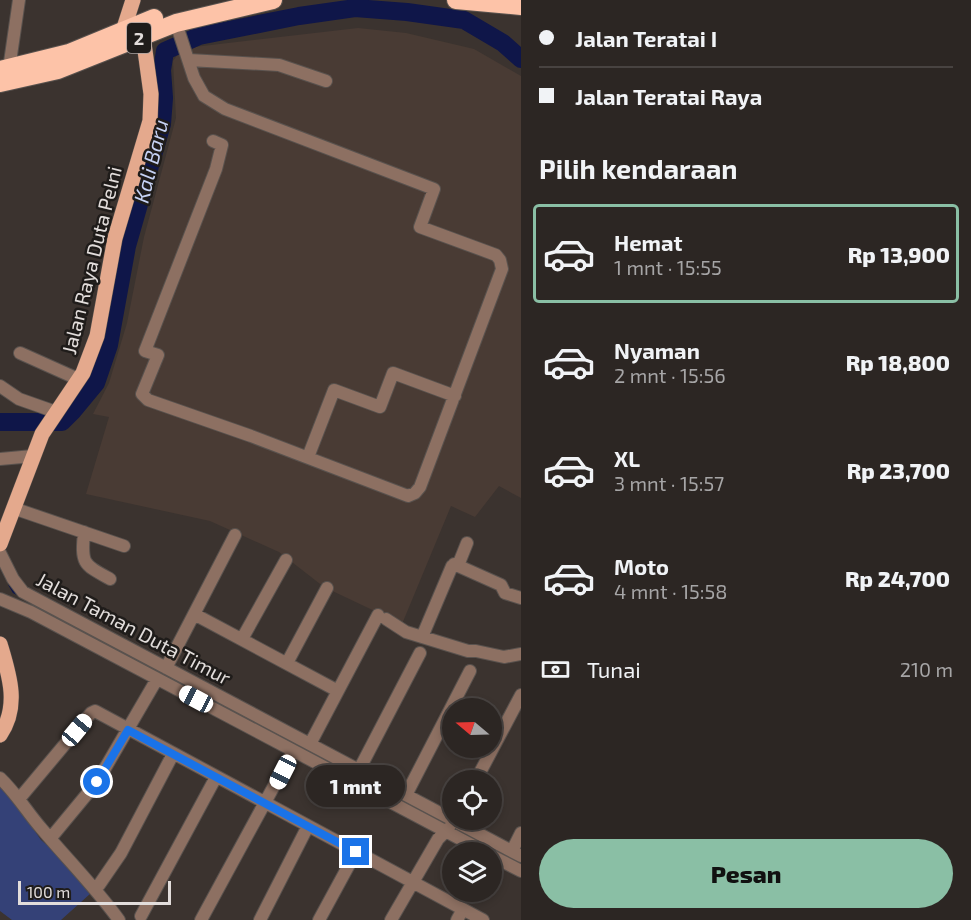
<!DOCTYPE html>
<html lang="id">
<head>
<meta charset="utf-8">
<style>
	:root { --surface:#2c2623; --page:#383230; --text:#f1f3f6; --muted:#a6a5a6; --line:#484341; --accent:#8abfa5 }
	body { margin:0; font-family:"Exo 2",sans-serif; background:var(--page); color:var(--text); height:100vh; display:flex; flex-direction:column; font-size:22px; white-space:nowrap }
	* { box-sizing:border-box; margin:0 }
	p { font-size:20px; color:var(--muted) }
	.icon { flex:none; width:33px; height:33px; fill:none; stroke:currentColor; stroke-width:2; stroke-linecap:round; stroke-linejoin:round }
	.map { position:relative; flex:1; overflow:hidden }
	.side { display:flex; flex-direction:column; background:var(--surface); width:450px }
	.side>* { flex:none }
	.guide { display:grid; align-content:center; height:132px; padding:0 18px; background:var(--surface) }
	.needle { width:39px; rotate:289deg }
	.controls { position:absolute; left:442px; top:698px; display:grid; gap:12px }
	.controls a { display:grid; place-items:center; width:60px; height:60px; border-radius:50%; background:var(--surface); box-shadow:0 3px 9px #0003,0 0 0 2px var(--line); font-size:30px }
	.scale { position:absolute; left:18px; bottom:15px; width:153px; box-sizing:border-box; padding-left:6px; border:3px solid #e2dddb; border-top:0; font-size:16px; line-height:21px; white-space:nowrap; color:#e2dddb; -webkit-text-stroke:4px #1f1c1a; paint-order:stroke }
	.end { position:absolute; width:27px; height:27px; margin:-14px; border:8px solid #1a73e8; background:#fff; box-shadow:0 0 0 3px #fff }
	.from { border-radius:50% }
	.bubble { position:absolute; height:42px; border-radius:21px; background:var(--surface); box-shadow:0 3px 9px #0003,0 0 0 2px var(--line); font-size:20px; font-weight:800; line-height:42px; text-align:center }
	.car { position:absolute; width:18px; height:36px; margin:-18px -9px; border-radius:8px; box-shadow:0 0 4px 2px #0007; background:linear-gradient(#fff 24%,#345 0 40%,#fff 0 76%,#345 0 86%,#fff 0) }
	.guide b { display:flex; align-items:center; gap:21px; height:57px; font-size:22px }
	.guide b+b { border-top:2px solid var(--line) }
	.guide i { width:15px; height:15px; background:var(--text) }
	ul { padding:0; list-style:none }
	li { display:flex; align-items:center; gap:18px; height:99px; margin:0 12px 9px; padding:0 6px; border:3px solid transparent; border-radius:6px }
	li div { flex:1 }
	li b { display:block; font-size:22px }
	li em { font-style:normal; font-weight:800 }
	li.on { border-color:var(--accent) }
	li>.icon { width:54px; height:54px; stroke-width:1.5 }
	h2 { padding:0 18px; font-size:27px; line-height:72px }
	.pay { display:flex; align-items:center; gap:15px; height:66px; padding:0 18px; font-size:22px }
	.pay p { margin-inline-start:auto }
	.cta { display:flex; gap:12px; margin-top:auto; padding:12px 18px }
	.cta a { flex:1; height:69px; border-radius:36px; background:var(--accent); color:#111; font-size:24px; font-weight:800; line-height:69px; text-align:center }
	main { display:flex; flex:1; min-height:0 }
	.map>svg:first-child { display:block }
	.built { fill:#493b34 }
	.green { fill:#344177 }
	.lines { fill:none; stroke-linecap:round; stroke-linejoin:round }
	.stream { stroke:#0f1649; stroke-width:3 }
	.river { stroke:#0f1649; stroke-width:18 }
	.minor-casing { stroke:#59524e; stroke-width:14 }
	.major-casing { stroke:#59524e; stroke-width:16 }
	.highway-casing { stroke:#59524e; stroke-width:20 }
	.minor { stroke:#8d7062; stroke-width:12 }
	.major { stroke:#e4a98d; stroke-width:15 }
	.highway { stroke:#fdc3a8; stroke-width:18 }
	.route { stroke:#1a73e8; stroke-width:8 }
	.labels { text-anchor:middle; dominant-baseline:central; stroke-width:5; stroke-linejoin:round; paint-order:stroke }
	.shield { fill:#1f1c1a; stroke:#a8a3a1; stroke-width:1.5 }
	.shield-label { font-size:18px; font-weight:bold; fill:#e2dddb }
	.street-label { font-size:20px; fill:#e2dddb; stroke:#1f1c1a }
	.water-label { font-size:21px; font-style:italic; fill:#c6d2f4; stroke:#1f1c1a }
</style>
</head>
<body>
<main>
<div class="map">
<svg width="521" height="920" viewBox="0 0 521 920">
	<rect width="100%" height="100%" fill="#3b332f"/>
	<path class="built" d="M358 28 406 33 474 49 521 76V498L499 486 475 517 451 506 402 624 324 587 279 552 210 521 86 494 109 417 93 414 109 383 127 323 144 237 176 118 173 61 178 54 194 47Z"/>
	<path class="green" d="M0 785 8 792 41 840 68 863 91 893 61 920H12L0 911Z"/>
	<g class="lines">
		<path class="stream" d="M10 585 14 592 20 595
			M133 657 207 696
			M229 708 252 720
			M348 771 448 825
			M454 828 521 864"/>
		<path class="river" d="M0 422H62L72 412 96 383 109 345 127 246 162 124 164 98 162 70 165 51 199 36 299 16 355 8 407 12 464 20 503 43 521 59"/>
		<defs>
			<path id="minor" d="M176 23 194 78 204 96 225 109 434 189 420 227 496 255 500 260 502 269 420 487 415 493 408 496 251 436 148 400 142 394 158 355 145 351 216 169 222 145 213 141
				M189 60 279 65 326 81
				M9 69 19 0
				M20 353 78 379
				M0 386 19 399 56 412
				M308 457 334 390 380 407 393 373 455 396
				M0 459 33 456
				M13 508 124 546
				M84 532C81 564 83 564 110 579
				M0 553 13 579 23 592 521 856
				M454 564 501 585 505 593 521 598
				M0 599 31 612 485 852
				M194 614 338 691
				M386 619 406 632 468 651H476L504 657 521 654
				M422 637 452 566 459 563 467 543
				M242 639 286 560
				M287 663 327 588
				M166 668 235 535
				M310 744 378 615
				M359 770 420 653
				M0 778C16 793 27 812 41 828 67 859 95 887 119 920
				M476 780 521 695
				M406 795 470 671
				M19 799 91 713 95 711 483 920
				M54 834 97 782 157 679
				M512 851 521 833
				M492 856 521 871
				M99 885 121 853 173 754
				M141 916 216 777
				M201 920 293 751
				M260 920 308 826
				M319 920 356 852
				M391 920 438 839 449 828
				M457 920 463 909"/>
			<path id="major" d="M123 31 133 0
				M0 544 42 434 83 373 97 336 115 238 150 121 151 94 143 36
				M0 644C9 674 20 706 0 735"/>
			<path id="highway" d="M456 0 521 6
				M0 70 69 53 154 18
				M0 83 58 70 176 23 273 0"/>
		</defs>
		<use href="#minor" class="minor-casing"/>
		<use href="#major" class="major-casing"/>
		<use href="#highway" class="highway-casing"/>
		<use href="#minor" class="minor"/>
		<use href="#major" class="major"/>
		<use href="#highway" class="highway"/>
	</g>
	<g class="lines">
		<path class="route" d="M97 782 128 730 356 852"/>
	</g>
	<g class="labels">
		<rect class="shield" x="127" y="23" width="24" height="30" rx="4.5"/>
		<g class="shield-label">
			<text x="139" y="38">2</text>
		</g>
		<g class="street-label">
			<text transform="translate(91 260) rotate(-76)">Jalan Raya Duta Pelni</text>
			<text transform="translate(134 628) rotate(28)">Jalan Taman Duta Timur</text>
		</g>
		<g class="water-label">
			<text transform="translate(150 161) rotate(-76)">Kali Baru</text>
		</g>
	</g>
</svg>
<div class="controls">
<a><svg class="needle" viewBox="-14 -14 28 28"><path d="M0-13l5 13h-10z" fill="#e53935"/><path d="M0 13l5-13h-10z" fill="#a6a5a6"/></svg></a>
<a><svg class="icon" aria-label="locate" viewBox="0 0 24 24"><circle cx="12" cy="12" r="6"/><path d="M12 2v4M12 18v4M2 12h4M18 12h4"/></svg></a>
<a><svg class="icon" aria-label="layers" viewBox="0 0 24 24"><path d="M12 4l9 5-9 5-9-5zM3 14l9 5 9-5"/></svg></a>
</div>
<div class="scale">100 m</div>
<i class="end from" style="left:97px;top:782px"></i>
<i class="end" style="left:356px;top:852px"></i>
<div class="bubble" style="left:306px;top:765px;width:99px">1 mnt</div>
<i class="car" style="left:196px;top:699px;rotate:298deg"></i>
<i class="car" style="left:77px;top:730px;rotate:40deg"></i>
<i class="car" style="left:283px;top:772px;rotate:207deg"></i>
</div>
<section class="side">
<div class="guide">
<b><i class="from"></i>Jalan Teratai I</b>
<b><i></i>Jalan Teratai Raya</b>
</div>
<h2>Pilih kendaraan</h2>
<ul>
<li class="on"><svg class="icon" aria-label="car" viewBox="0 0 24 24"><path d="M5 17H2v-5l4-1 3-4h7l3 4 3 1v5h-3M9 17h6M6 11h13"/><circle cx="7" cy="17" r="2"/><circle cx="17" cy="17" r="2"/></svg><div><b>Hemat</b><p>1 mnt · 15:55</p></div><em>Rp 13,900</em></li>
<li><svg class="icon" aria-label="car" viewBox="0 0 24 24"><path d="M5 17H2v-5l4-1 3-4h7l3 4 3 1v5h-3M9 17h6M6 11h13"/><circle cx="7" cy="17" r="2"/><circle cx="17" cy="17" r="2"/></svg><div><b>Nyaman</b><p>2 mnt · 15:56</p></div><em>Rp 18,800</em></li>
<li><svg class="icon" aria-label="car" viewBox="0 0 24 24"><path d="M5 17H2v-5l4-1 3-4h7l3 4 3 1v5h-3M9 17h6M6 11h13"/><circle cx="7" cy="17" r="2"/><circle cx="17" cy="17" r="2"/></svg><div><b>XL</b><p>3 mnt · 15:57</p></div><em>Rp 23,700</em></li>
<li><svg class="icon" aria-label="car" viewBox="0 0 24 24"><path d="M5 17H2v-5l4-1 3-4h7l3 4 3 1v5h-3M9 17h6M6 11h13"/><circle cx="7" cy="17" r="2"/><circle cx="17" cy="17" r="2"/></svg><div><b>Moto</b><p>4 mnt · 15:58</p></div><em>Rp 24,700</em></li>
</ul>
<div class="pay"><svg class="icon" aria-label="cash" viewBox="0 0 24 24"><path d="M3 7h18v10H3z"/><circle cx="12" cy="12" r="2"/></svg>Tunai<p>210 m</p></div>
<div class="cta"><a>Pesan</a></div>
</section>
</main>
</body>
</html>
